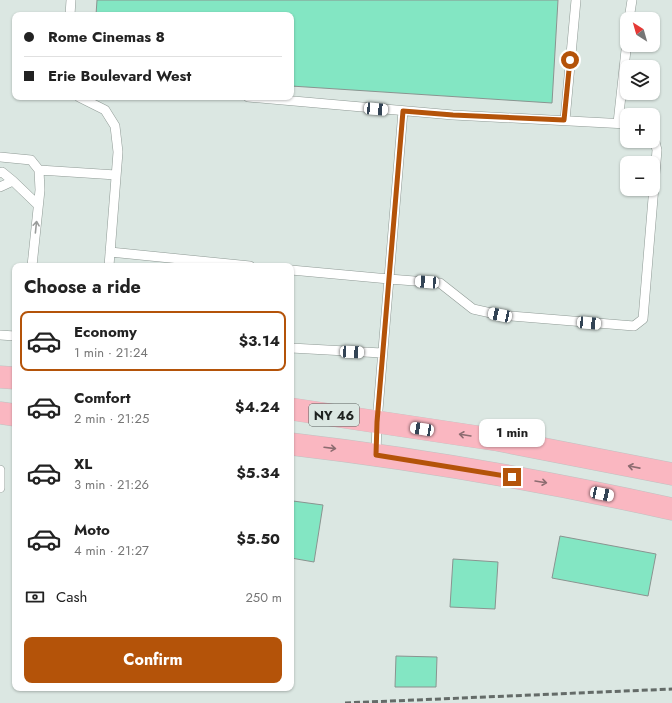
<!DOCTYPE html>
<html lang="en">
<head>
<meta charset="utf-8">
<style>
	:root { --surface:#fff; --page:#f6f6f6; --text:#222; --muted:#767676; --line:#e0e0e0; --accent:#b45309 }
	body { margin:0; font-family:Jost,sans-serif; background:var(--page); color:var(--text); height:100vh; display:flex; flex-direction:column; font-size:15px; white-space:nowrap }
	* { box-sizing:border-box; margin:0 }
	p { font-size:13px; color:var(--muted) }
	.icon { flex:none; width:22px; height:22px; fill:none; stroke:currentColor; stroke-width:2; stroke-linecap:round; stroke-linejoin:round }
	.map { position:relative; flex:1; overflow:hidden }
	.side { position:absolute; left:12px; top:263px; width:282px; height:428px; display:flex; flex-direction:column; background:var(--surface); border-radius:8px; box-shadow:0 1px 3px #0004 }
	.side>* { flex:none }
	.banner { position:absolute; left:12px; top:12px; width:282px; height:88px; border-radius:8px; box-shadow:0 1px 3px #0004; display:grid; align-content:center; height:88px; padding:0 12px; background:var(--surface) }
	.needle { width:26px; rotate:323deg }
	.controls { position:absolute; left:620px; top:12px; display:grid; gap:8px }
	.controls a { display:grid; place-items:center; width:40px; height:40px; border-radius:8px; background:var(--surface); box-shadow:0 1px 3px #0004; font-size:20px }
	.end { position:absolute; width:18px; height:18px; margin:-9px; border:5px solid #b45309; background:#fff; box-shadow:0 0 0 2px #fff }
	.from { border-radius:50% }
	.bubble { position:absolute; height:28px; border-radius:8px; background:var(--surface); box-shadow:0 1px 3px #0004; font-size:13px; font-weight:700; line-height:28px; text-align:center }
	.car { position:absolute; width:12px; height:24px; margin:-12px -6px; border-radius:5px; box-shadow:0 0 3px 1px #0007; background:linear-gradient(#fff 24%,#345 0 40%,#fff 0 76%,#345 0 86%,#fff 0) }
	.banner b { display:flex; align-items:center; gap:14px; height:38px; font-size:15px }
	.banner b+b { border-top:1px solid var(--line) }
	.banner i { width:10px; height:10px; background:var(--text) }
	ul { padding:0; list-style:none }
	li { display:flex; align-items:center; gap:12px; height:60px; margin:0 8px 6px; padding:0 4px; border:2px solid transparent; border-radius:8px }
	li div { flex:1 }
	li b { display:block; font-size:15px }
	li em { font-style:normal; font-weight:700 }
	li.on { border-color:var(--accent) }
	li>.icon { width:36px; height:36px; stroke-width:1.5 }
	h2 { padding:0 12px; font-size:18px; line-height:48px }
	.pay { display:flex; align-items:center; gap:10px; height:44px; padding:0 12px; font-size:15px }
	.pay p { margin-inline-start:auto }
	.cta { display:flex; gap:8px; margin-top:auto; padding:8px 12px }
	.cta a { flex:1; height:46px; border-radius:8px; background:var(--accent); color:#fff; font-size:16px; font-weight:700; line-height:46px; text-align:center }
	.map>svg:first-child { display:block }
	.building { fill:#83e6c3; stroke:#8a9490 }
	.lines { fill:none; stroke-linecap:round; stroke-linejoin:round }
	.lane-casing { stroke:#8f9a95; stroke-width:10 }
	.primary-casing { stroke:#c0c1c1; stroke-width:23 }
	.lane { stroke:#fff; stroke-width:9 }
	.primary { stroke:#fab7c1; stroke-width:22 }
	.rail { stroke:#646b68; stroke-width:3; stroke-dasharray:6 3; stroke-linecap:butt }
	.oneway { stroke:#9a9c9b }
	.oneway2 { stroke:#8c6c70 }
	.route { stroke:#b45309; stroke-width:5 }
	.labels { text-anchor:middle; dominant-baseline:central; stroke-width:3.5; stroke-linejoin:round; paint-order:stroke }
	.shield { fill:#dbe7e2; stroke:#575d5a; stroke-width:1 }
	.shield-label { font-size:13px; font-weight:bold; fill:#1e2220 }
</style>
</head>
<body>
<div class="map">
<svg width="672" height="703" viewBox="0 0 672 703">
	<rect width="100%" height="100%" fill="#dbe7e2"/>
	<path class="building" d="M97 0H558L552 103 291 86V15H96Z
		M293 501 323 505 314 562 291 558V514Z
		M560 536 656 554 648 596 552 578Z
		M453 559 498 562 495 609 450 607Z
		M396 656 437 657 436 687H395Z"/>
	<g class="lines">
		<defs>
			<path id="lane" d="M70 15 71 0
				M629 19 632 0
				M79 97 105 110 115 126 118 152 109 266
				M248 97 453 115 627 124
				M565 120 576 0
				M618 123 627 41
				M0 157 31 160 39 170 40 190 32 266
				M39 170 116 175
				M0 173 2 172 13 181
				M0 187 13 181 38 205
				M110 252 250 266
				M291 270 389 279 440 283 473 309 500 315 634 326 643 319 657 150 653 134
				M0 335 15 336
				M291 348 382 353
				M376 455 377 422 403 111
				M0 470V488"/>
			<path id="primary" d="M0 377 15 378
				M291 409 498 440 672 474
				M0 413 15 415
				M291 444C419 459 546 481 672 509"/>
		</defs>
		<use href="#lane" class="lane-casing"/>
		<use href="#primary" class="primary-casing"/>
		<use href="#lane" class="lane"/>
		<use href="#primary" class="primary"/>
		<path class="rail" d="M345 703 672 689"/>
	</g>
	<defs><path id="oneway-shaft" d="M-6 0H5M1.5-3L5.5 0L1.5 3" fill="none" stroke-width="1.6" stroke-linecap="round" stroke-linejoin="round"/></defs>
	<use class="oneway" href="#oneway-shaft" transform="translate(36 227) rotate(-84)"/>
	<g class="oneway2">
		<use href="#oneway-shaft" transform="translate(465 435) rotate(-171)"/>
		<use href="#oneway-shaft" transform="translate(330 448) rotate(7)"/>
		<use href="#oneway-shaft" transform="translate(634 467) rotate(-169)"/>
		<use href="#oneway-shaft" transform="translate(541 482) rotate(9)"/>
	</g>
	<g class="lines">
		<path class="route" d="M512 477 376 455 377 422 403 111 453 115 564 120 570 60"/>
	</g>
	<g class="labels">
		<rect class="shield" x="309" y="404" width="50" height="22" rx="3"/>
		<g class="shield-label">
			<text x="334" y="415">NY 46</text>
		</g>
	</g>
</svg>
<div class="controls">
<a><svg class="needle" viewBox="-14 -14 28 28"><path d="M0-13l5 13h-10z" fill="#e53935"/><path d="M0 13l5-13h-10z" fill="#767676"/></svg></a>
<a><svg class="icon" aria-label="layers" viewBox="0 0 24 24"><path d="M12 4l9 5-9 5-9-5zM3 14l9 5 9-5"/></svg></a>
<a>+</a>
<a>−</a>
</div>
<i class="end from" style="left:570px;top:60px"></i>
<i class="end" style="left:512px;top:477px"></i>
<div class="bubble" style="left:479px;top:419px;width:66px">1 min</div>
<i class="car" style="left:376px;top:109px;rotate:95deg"></i>
<i class="car" style="left:427px;top:282px;rotate:274deg"></i>
<i class="car" style="left:500px;top:315px;rotate:282deg"></i>
<i class="car" style="left:589px;top:323px;rotate:95deg"></i>
<i class="car" style="left:352px;top:352px;rotate:93deg"></i>
<i class="car" style="left:422px;top:429px;rotate:279deg"></i>
<i class="car" style="left:602px;top:494px;rotate:102deg"></i>
<div class="banner">
<b><i class="from"></i>Rome Cinemas 8</b>
<b><i></i>Erie Boulevard West</b>
</div>
<section class="side">
<h2>Choose a ride</h2>
<ul>
<li class="on"><svg class="icon" aria-label="car" viewBox="0 0 24 24"><path d="M5 17H2v-5l4-1 3-4h7l3 4 3 1v5h-3M9 17h6M6 11h13"/><circle cx="7" cy="17" r="2"/><circle cx="17" cy="17" r="2"/></svg><div><b>Economy</b><p>1 min · 21:24</p></div><em>$3.14</em></li>
<li><svg class="icon" aria-label="car" viewBox="0 0 24 24"><path d="M5 17H2v-5l4-1 3-4h7l3 4 3 1v5h-3M9 17h6M6 11h13"/><circle cx="7" cy="17" r="2"/><circle cx="17" cy="17" r="2"/></svg><div><b>Comfort</b><p>2 min · 21:25</p></div><em>$4.24</em></li>
<li><svg class="icon" aria-label="car" viewBox="0 0 24 24"><path d="M5 17H2v-5l4-1 3-4h7l3 4 3 1v5h-3M9 17h6M6 11h13"/><circle cx="7" cy="17" r="2"/><circle cx="17" cy="17" r="2"/></svg><div><b>XL</b><p>3 min · 21:26</p></div><em>$5.34</em></li>
<li><svg class="icon" aria-label="car" viewBox="0 0 24 24"><path d="M5 17H2v-5l4-1 3-4h7l3 4 3 1v5h-3M9 17h6M6 11h13"/><circle cx="7" cy="17" r="2"/><circle cx="17" cy="17" r="2"/></svg><div><b>Moto</b><p>4 min · 21:27</p></div><em>$5.50</em></li>
</ul>
<div class="pay"><svg class="icon" aria-label="cash" viewBox="0 0 24 24"><path d="M3 7h18v10H3z"/><circle cx="12" cy="12" r="2"/></svg>Cash<p>250 m</p></div>
<div class="cta"><a>Confirm</a></div>
</section>
</div>
</body>
</html>
